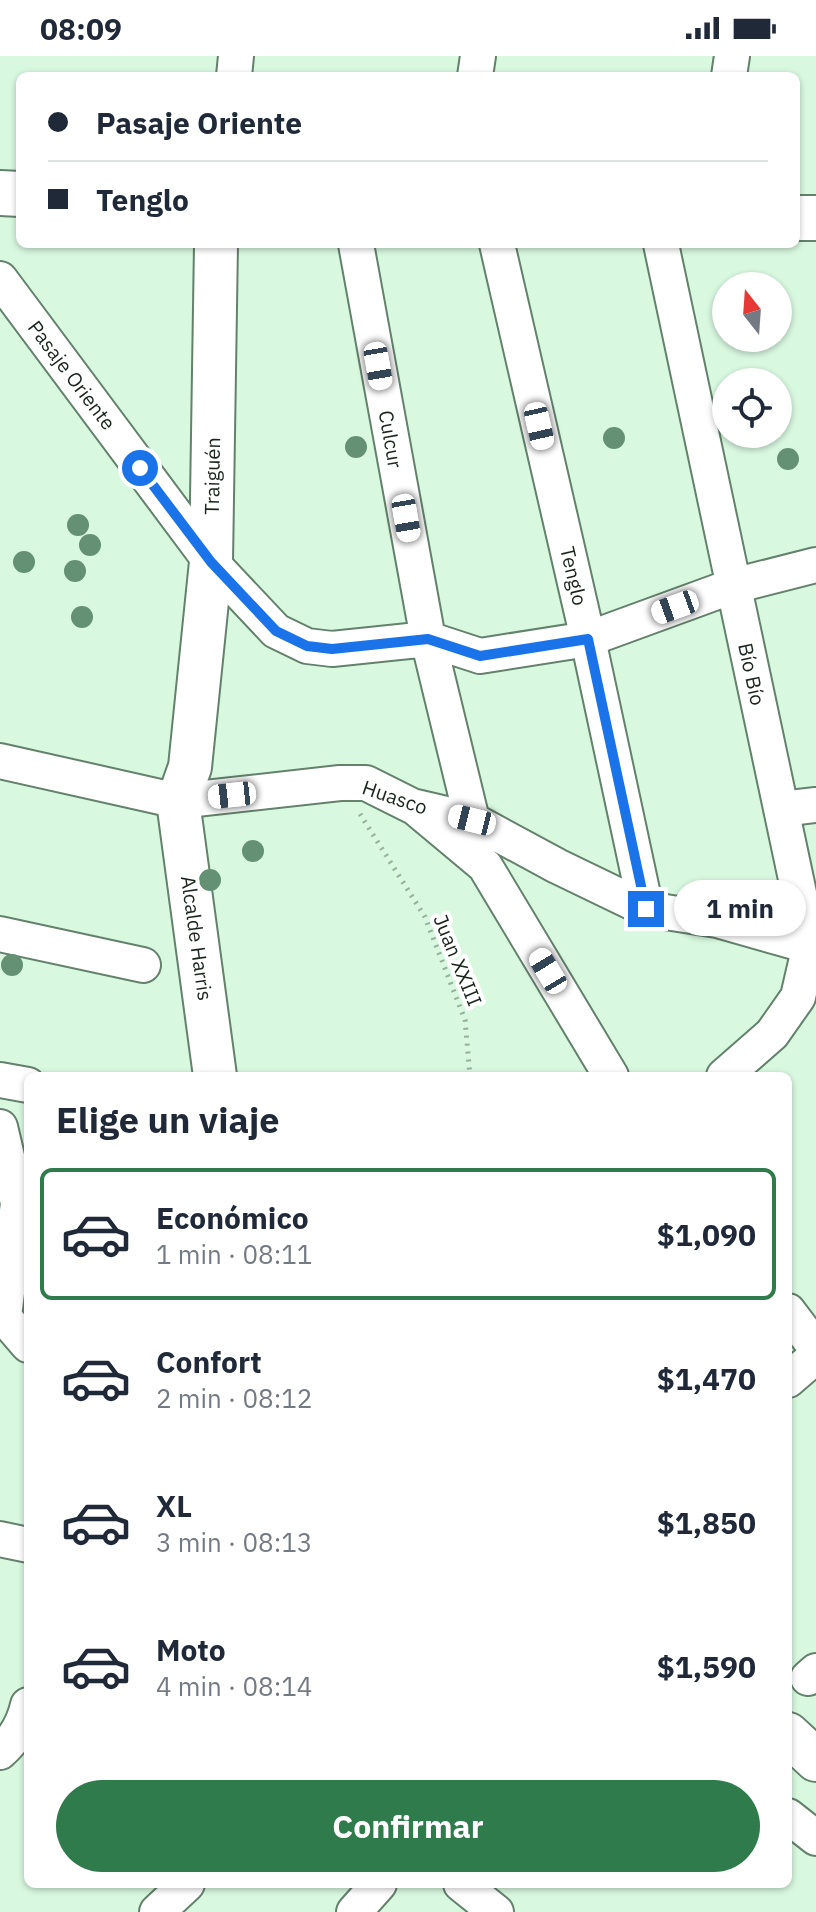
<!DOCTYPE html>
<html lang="es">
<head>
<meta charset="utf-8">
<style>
	:root { --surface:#fff; --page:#f2f2f3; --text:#1f2937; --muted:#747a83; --line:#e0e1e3; --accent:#2f7b4b }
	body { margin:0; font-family:"IBM Plex Sans",sans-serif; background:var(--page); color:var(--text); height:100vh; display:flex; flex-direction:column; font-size:30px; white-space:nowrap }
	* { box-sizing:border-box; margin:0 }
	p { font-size:26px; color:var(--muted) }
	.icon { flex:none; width:44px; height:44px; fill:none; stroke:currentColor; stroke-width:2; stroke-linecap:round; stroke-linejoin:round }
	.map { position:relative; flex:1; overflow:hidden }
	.drawer { position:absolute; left:24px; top:1016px; width:768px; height:816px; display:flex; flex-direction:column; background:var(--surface); border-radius:12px; box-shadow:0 2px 6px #0004 }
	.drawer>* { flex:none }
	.guide { position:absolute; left:16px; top:16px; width:784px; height:176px; border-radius:12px; box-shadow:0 2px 6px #0004; display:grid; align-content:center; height:176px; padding:0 32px; background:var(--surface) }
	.needle { width:52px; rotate:343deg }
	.controls { position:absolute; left:712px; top:216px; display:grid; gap:16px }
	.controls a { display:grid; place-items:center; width:80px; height:80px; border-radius:50%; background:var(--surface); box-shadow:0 2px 6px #0004; font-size:40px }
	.end { position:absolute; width:36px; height:36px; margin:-18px; border:10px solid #1a73e8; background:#fff; box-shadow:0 0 0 4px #fff }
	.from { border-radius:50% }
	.bubble { position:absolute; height:56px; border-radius:28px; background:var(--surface); box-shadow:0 2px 6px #0004; font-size:26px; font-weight:700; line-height:56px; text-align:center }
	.car { position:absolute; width:24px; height:48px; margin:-24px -12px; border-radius:10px; box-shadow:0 0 6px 2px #0007; background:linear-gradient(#fff 24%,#345 0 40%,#fff 0 76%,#345 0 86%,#fff 0) }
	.guide b { display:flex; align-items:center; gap:28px; height:76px; font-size:30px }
	.guide b+b { border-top:2px solid var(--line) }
	.guide i { width:20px; height:20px; background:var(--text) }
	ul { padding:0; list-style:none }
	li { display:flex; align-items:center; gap:24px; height:132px; margin:0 16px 12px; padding:0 16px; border:4px solid transparent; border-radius:12px }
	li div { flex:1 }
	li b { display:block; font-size:30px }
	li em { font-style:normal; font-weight:700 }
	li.current { border-color:var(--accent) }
	li>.icon { width:72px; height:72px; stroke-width:1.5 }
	h2 { padding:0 32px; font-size:36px; line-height:96px }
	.primary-button { display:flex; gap:16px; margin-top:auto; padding:16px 32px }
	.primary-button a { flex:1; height:92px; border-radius:48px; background:var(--accent); color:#fff; font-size:32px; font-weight:700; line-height:92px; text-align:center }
	.status { display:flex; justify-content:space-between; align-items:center; height:56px; padding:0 40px; background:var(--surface); direction:ltr }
	.status svg { height:22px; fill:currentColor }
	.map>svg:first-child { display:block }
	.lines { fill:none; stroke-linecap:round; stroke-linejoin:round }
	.minor-casing { stroke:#63816b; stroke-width:38 }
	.tertiary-casing { stroke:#63816b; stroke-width:46 }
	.secondary-casing { stroke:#63816b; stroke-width:48 }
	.path { stroke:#97b09e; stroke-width:5; stroke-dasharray:2 6; stroke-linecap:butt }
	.minor { stroke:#fff; stroke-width:34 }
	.tertiary { stroke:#fff; stroke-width:42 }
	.secondary { stroke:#fff; stroke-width:44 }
	.tree { fill:#649074 }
	.route { stroke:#1a73e8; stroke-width:10 }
	.labels { text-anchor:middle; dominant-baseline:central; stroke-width:8; stroke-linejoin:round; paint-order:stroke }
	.street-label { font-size:20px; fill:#1a261d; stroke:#fff }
</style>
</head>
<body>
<div class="status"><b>08:09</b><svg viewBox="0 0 49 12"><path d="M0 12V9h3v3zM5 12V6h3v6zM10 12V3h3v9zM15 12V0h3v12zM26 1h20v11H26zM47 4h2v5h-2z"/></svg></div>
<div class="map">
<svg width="816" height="1856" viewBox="0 0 816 1856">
	<rect width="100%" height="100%" fill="#d8f8e0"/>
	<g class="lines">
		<defs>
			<path id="minor" d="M234 20 236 0
				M475 20 478 0
				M729 20 732 0
				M356 188 428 583 472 764
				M497 188 588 583 646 853
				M661 188 810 889 798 941 772 978 724 1020
				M0 223 211 506 276 575 307 590 332 593 428 583 480 600 588 583 733 530 816 509
				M0 705 178 745 340 727H366L412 750 472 764 557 810 646 853 717 864 816 892
				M781 753 816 749
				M418 754 485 810 611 1020
				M0 878 143 909
				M0 1024 28 1029
				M0 1071 18 1147 4 1261 28 1289
				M788 1255 816 1292
				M788 1324 816 1300
				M0 1483 28 1489
				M808 1622 816 1615
				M0 1696C14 1684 24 1667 28 1649
				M788 1760 816 1782
				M461 1828 496 1856
				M157 1856 187 1828
				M354 1856 379 1828"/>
			<path id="tertiary" d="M215 1020 178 745 190 711 211 506 216 188
				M788 1678 816 1704"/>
			<path id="secondary" d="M0 137 20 138
				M796 162H816"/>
		</defs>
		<use href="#minor" class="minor-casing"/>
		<use href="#tertiary" class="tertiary-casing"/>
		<use href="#secondary" class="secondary-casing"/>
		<path class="path" d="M360 758 425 861 465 964 470 1020"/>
		<use href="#minor" class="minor"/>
		<use href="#tertiary" class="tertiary"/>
		<use href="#secondary" class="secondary"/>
	</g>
	<g class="tree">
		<circle cx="614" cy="382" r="11"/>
		<circle cx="356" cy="391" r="11"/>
		<circle cx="788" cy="403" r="11"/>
		<circle cx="78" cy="469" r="11"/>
		<circle cx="90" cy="489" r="11"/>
		<circle cx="24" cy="506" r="11"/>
		<circle cx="75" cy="515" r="11"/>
		<circle cx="82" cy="561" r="11"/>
		<circle cx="253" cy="795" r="11"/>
		<circle cx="210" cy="824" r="11"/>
		<circle cx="12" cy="909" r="11"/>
	</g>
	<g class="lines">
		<path class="route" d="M140 412 211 506 276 575 307 590 332 593 428 583 480 600 588 583 646 853"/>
	</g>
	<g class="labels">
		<g class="street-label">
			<text transform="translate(72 319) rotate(53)">Pasaje Oriente</text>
			<text transform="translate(391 383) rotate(80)">Culcur</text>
			<text transform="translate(212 420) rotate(-89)">Traiguén</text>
			<text transform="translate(574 520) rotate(77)">Tenglo</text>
			<text transform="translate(752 618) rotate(78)">Bío Bío</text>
			<text transform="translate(395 741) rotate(19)">Huasco</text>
			<text transform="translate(197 882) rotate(82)">Alcalde Harris</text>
			<text transform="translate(458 904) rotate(68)">Juan XXIII</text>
		</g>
	</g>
</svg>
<div class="controls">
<a><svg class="needle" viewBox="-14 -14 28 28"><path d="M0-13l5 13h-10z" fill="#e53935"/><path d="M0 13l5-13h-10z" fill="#747a83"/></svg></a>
<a><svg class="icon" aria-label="locate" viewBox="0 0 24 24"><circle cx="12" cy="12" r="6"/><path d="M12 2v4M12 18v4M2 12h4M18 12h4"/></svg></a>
</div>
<i class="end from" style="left:140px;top:412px"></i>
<i class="end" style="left:646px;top:853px"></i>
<div class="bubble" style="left:674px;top:824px;width:132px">1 min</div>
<i class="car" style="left:378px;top:310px;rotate:170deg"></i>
<i class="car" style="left:539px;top:370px;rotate:167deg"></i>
<i class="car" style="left:406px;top:462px;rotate:170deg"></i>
<i class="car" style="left:675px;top:551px;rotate:250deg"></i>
<i class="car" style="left:232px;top:739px;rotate:264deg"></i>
<i class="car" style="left:472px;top:764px;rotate:284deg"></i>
<i class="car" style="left:548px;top:915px;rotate:329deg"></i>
<div class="guide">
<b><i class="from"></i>Pasaje Oriente</b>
<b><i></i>Tenglo</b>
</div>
<section class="drawer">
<h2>Elige un viaje</h2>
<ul>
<li class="current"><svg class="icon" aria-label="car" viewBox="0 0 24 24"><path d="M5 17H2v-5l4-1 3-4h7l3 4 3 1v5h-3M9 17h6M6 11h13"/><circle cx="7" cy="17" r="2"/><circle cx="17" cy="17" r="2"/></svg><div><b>Económico</b><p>1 min · 08:11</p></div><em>$1,090</em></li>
<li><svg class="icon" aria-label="car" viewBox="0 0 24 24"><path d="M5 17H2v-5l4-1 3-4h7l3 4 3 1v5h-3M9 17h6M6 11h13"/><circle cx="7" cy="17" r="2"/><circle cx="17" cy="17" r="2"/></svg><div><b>Confort</b><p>2 min · 08:12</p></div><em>$1,470</em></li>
<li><svg class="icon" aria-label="car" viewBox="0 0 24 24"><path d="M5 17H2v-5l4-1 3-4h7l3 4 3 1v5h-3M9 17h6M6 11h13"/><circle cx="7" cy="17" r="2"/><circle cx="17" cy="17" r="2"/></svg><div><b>XL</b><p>3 min · 08:13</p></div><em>$1,850</em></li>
<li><svg class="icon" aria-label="car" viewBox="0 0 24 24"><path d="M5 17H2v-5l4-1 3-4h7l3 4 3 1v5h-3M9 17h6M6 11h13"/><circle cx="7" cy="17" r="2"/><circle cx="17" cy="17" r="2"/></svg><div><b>Moto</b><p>4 min · 08:14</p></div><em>$1,590</em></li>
</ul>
<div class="primary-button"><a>Confirmar</a></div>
</section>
</div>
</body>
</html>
